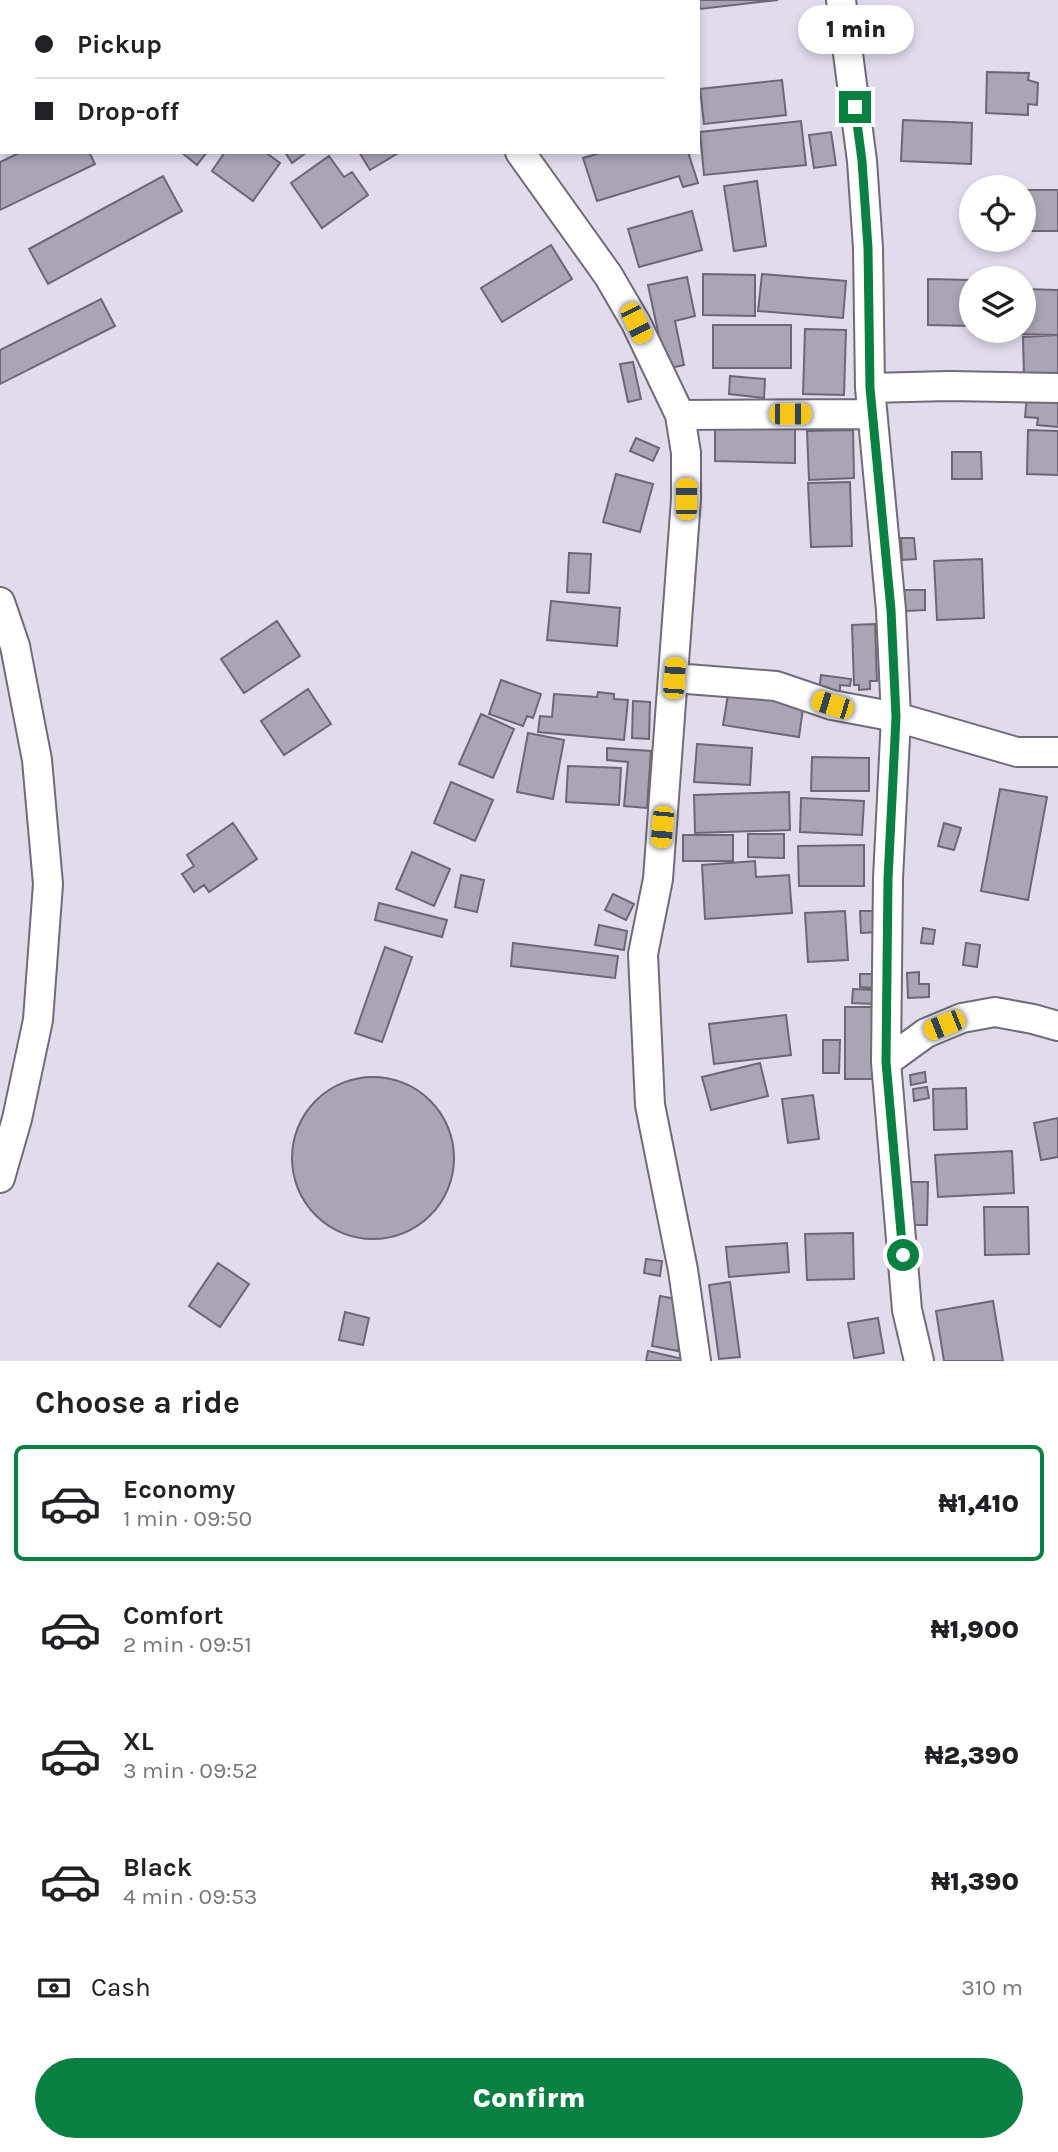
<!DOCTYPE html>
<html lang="en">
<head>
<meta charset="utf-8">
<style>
	:root { --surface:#fff; --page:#f2f2f2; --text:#202124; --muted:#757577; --line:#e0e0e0; --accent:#0b8043 }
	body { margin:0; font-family:Karla,sans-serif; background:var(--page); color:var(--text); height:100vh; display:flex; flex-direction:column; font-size:26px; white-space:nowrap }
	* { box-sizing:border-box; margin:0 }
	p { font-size:23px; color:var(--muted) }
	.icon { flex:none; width:38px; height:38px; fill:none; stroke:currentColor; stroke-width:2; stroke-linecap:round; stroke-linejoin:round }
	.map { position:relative; height:1361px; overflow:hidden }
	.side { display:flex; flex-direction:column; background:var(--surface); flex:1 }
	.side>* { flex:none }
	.hud { position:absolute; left:0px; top:0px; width:700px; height:154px; box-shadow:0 4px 10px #0003; display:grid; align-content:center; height:154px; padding:0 35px; background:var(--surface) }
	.buttons { position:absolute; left:959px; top:175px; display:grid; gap:14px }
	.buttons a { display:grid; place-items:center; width:77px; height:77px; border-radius:50%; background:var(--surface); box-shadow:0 4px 10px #0003; font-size:35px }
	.end { position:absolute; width:32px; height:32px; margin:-16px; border:9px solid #0b8043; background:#fff; box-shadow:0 0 0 4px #fff }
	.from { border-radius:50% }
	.bubble { position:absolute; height:49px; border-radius:24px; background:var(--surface); box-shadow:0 4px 10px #0003; font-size:23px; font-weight:800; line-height:49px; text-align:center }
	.car { position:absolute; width:21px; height:42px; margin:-21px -10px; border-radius:9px; box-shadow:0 0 5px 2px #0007; background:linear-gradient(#f5c518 24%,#345 0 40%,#f5c518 0 76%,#345 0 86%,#f5c518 0) }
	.hud b { display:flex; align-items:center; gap:24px; height:66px; font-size:26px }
	.hud b+b { border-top:2px solid var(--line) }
	.hud i { width:18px; height:18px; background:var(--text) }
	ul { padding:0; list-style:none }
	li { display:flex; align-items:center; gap:21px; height:116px; margin:0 14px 10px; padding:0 21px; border:4px solid transparent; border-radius:10px }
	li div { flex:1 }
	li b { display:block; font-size:26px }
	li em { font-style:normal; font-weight:800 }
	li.selected { border-color:var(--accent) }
	li>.icon { width:63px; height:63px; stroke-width:1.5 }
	h2 { padding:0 35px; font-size:32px; line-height:84px }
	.pay { display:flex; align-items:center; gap:18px; height:77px; padding:0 35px; font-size:26px }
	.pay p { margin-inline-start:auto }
	.primary-button { display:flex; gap:14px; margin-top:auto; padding:14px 35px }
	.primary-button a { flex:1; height:80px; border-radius:42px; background:var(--accent); color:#fff; font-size:28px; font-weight:800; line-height:80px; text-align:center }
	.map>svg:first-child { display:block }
	.building { fill:#aaa4b4; stroke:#6c6675; stroke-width:2 }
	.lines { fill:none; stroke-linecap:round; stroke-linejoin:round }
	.minor-casing { stroke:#706a79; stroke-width:32 }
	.minor { stroke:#fff; stroke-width:28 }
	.route { stroke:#0b8043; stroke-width:9 }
</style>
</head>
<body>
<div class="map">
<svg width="1058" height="1361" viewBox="0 0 1058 1361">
	<rect width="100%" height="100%" fill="#e1dbec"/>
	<path class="building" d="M699 0H778L700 9Z
		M987 72 1029 73 1028 80 1038 83 1037 105 1028 104V115L986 113Z
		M782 80 786 115 704 124 700 89Z
		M903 120 972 123 971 164 901 161Z
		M801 121 806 165 704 175 700 132Z
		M831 132 836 165 814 168 809 135Z
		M21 152H89L95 164 0 210V162Z
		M181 152H207L197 165Z
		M225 152H265L280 163 253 201 212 171Z
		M285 152H307L292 163Z
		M359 152H400L370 170Z
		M603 152H688L698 183 683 187 679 176 597 201 583 158Z
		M329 156 344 177 352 172 368 195 322 228 291 183Z
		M163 176 182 211 48 284 29 249Z
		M757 181 766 246 734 251 724 186Z
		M1026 190H1058V231H1026Z
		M692 211 702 250 639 267 628 229Z
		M551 245 572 279 502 322 481 288Z
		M703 274 755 275V316L703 315Z
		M762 274 846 281 843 318 758 311Z
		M687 277 695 316 675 321 684 365 666 369 648 285Z
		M928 279 971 280V326L928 325Z
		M1024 289 1058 290V335L1010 334V331H1024Z
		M101 299 115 326 0 384V350Z
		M713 325H791V368H713Z
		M805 329 846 330 844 395 803 394Z
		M1058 335V375L1024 376 1023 337Z
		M633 362 641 399 628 402 620 364Z
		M730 376 765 379 764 398 729 394Z
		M1027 396H1058V427L1037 425 1038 418 1025 417Z
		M715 423 795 425V463L715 461Z
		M853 430 854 478 809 480 807 431Z
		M1028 430 1058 431V475L1027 474Z
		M636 438 659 448 653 461 630 451Z
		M952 452H981L982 479H952Z
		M616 474 653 484 640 532 603 522Z
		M850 482 852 546 811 547 808 483Z
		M901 538H914L916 559 902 560Z
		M569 553 591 554 589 593 567 592Z
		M982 559 984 618 937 620 934 561Z
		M904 590H925V610L905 611Z
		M551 601 620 608 617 646 547 640Z
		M277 621 300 656 244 693 221 659Z
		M875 624 877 681H870V689L859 690V685H854L852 625Z
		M821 675 851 679 850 686 840 685V694L819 692Z
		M501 680 541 694 533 718 527 716 523 726 489 714Z
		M308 689 331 724 284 755 261 721Z
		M729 689 804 701 799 737 723 725Z
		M598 692 614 694V699L628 700 624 740 538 732 540 716 552 717 554 694 597 697Z
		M633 701 650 702 649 739 632 738Z
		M481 714 514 729 493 778 459 764Z
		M528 733 564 740 553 799 517 792Z
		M697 744 752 748 750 785 694 782Z
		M607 748 651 751 647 808 624 806 628 762 607 760Z
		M812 757 869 758V791H811Z
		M568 766 621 768 619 805 566 802Z
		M451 782 493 800 475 841 434 823Z
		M1000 789 1047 797 1028 900 981 891Z
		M789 792 790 830 695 833 694 795Z
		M801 798 864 801 862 835 800 832Z
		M233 823 257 859 209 892 204 885 194 892 182 874 194 866 187 855Z
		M944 823 961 828 954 850 938 846Z
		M748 834H784V858L748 857Z
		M683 835H733V861H683Z
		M864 845V886H799L798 846Z
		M412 852 450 869 434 906 396 889Z
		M755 861 756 877 789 875 792 913 705 919 702 865Z
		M461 875 484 880 477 912 455 907Z
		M613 894 634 904 626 920 605 910Z
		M379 903 447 920 442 937 375 920Z
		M845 911 848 960 808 962 805 913Z
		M860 911H878L879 932 861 933Z
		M599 925 627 931 624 950 595 945Z
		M923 928 935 930 933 944 921 943Z
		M513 943 618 956 615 978 511 966Z
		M966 943 980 945 977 967 963 965Z
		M385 947 412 957 382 1042 355 1033Z
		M919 972V984H929V997L908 998 907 973Z
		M860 974H874V988L860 987Z
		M853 989 876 990 875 1004 852 1003Z
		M845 1007H874V1079H845Z
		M786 1015 791 1055 714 1064 709 1024Z
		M823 1040H840L839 1073H823Z
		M760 1063 768 1096 711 1110 702 1077Z
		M925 1072 926 1082 911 1085 910 1075Z
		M292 1158a81 81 0 1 1 162 0a81 81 0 1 1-162 0Z
		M927 1087 929 1098 914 1101 913 1089Z
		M966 1088 967 1129 934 1130 933 1089Z
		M813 1095 819 1139 788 1143 782 1099Z
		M1058 1118V1157L1041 1160 1034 1123Z
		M1012 1151 1014 1193 938 1197 935 1155Z
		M910 1182H928L927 1225H909Z
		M984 1207H1028L1029 1254 985 1255Z
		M853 1233 854 1279 807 1280 805 1234Z
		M787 1243 789 1272 729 1277 726 1247Z
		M646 1259 662 1261 660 1276 644 1273Z
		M218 1263 249 1284 220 1327 189 1306Z
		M730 1282 740 1357 719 1359 709 1285Z
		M660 1296 687 1301 678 1351 652 1346Z
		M993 1301 1003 1361H944L936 1311Z
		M345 1312 369 1318 363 1345 339 1340Z
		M878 1318 884 1353 854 1358 848 1323Z
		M648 1351 683 1359V1361H646Z"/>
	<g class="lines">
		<defs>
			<path id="minor" d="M399 0 400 2
				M841 0 862 161 868 248 870 388 891 610 896 717 888 879 886 1062 907 1310 919 1361
				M520 152 608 275 636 323 680 415 686 453V499L658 879 643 954 650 1105 683 1270 696 1361
				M870 388 949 386 1058 388
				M680 415 872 414
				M0 602 15 646 37 760 48 884 38 1020 17 1119 0 1178
				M674 678 776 686 832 705 896 717 1017 752H1058
				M886 1062 926 1033 962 1018 995 1012 1033 1019 1058 1026"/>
		</defs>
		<use href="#minor" class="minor-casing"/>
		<use href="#minor" class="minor"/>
	</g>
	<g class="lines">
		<path class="route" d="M855 107 862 161 868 248 870 388 891 610 896 717 888 879 886 1062 903 1255"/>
	</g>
</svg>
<div class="buttons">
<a><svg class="icon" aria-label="locate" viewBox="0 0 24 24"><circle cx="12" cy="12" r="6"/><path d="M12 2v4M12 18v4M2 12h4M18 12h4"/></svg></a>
<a><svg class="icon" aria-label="layers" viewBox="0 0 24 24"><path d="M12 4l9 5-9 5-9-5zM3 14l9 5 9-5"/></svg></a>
</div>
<i class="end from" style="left:903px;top:1255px"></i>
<i class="end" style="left:855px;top:107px"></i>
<div class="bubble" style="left:798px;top:5px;width:116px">1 min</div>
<i class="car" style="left:636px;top:323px;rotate:154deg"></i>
<i class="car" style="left:790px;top:414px;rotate:90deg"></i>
<i class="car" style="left:686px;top:499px;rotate:0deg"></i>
<i class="car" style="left:674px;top:678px;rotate:4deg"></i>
<i class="car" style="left:832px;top:705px;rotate:287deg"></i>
<i class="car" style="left:662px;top:827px;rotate:185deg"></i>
<i class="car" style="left:944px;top:1025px;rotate:248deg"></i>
<div class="hud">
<b><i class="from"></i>Pickup</b>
<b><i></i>Drop-off</b>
</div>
</div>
<section class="side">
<h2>Choose a ride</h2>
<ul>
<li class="selected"><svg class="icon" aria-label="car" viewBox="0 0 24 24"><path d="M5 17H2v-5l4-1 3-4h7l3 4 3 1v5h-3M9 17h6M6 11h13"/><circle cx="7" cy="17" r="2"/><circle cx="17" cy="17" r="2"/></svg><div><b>Economy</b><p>1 min · 09:50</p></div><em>₦1,410</em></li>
<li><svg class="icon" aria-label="car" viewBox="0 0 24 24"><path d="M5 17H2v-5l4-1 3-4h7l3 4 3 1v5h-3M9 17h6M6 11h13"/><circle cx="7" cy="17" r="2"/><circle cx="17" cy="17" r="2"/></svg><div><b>Comfort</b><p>2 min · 09:51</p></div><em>₦1,900</em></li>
<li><svg class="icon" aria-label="car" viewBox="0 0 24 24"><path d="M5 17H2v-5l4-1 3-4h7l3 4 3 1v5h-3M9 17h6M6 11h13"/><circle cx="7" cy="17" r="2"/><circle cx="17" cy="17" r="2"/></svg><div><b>XL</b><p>3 min · 09:52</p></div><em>₦2,390</em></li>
<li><svg class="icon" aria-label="car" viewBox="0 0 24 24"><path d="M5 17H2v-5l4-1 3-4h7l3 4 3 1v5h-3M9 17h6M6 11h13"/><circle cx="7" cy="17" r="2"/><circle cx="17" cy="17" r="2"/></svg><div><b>Black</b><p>4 min · 09:53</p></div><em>₦1,390</em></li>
</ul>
<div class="pay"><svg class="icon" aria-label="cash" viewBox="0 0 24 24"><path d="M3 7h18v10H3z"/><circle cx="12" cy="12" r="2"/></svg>Cash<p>310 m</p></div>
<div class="primary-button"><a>Confirm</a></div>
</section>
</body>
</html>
